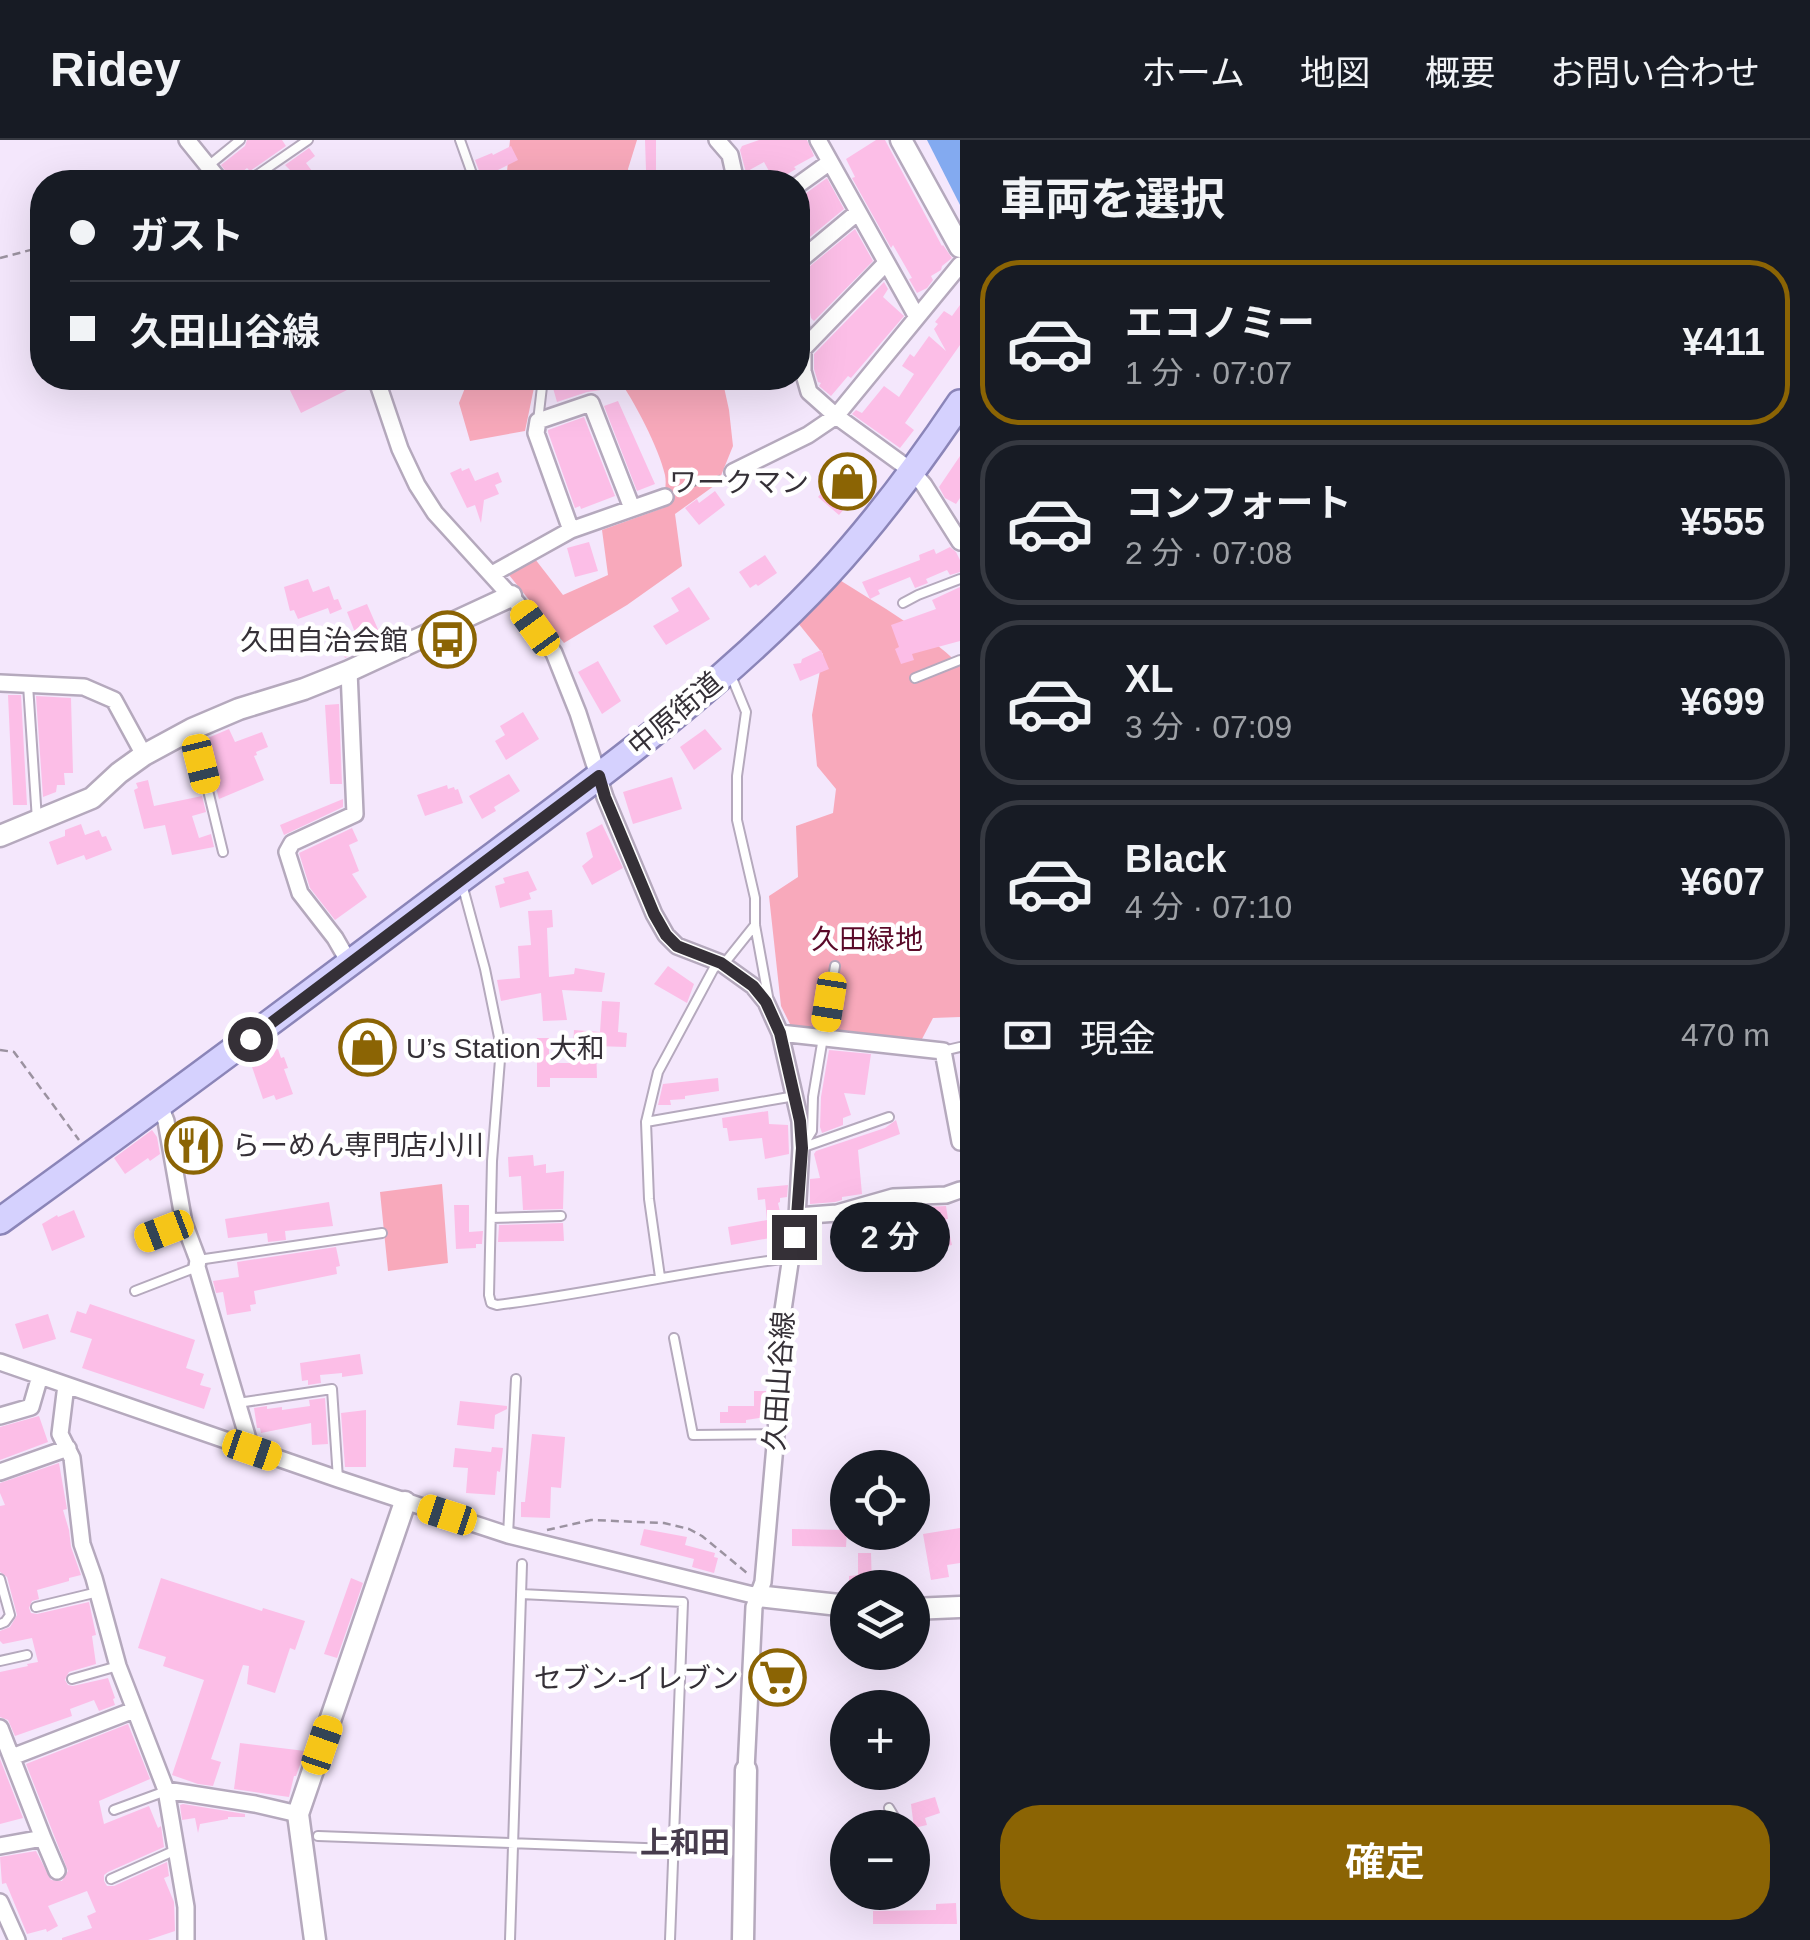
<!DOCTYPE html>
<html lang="ja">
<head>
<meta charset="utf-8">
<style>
	:root { --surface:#171b24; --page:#242831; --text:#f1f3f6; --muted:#9ea1a6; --line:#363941; --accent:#8b6404 }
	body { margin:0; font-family:Helvetica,"Noto Sans JP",sans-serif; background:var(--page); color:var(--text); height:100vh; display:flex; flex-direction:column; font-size:38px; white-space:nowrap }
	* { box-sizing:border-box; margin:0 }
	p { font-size:32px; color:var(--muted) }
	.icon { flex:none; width:55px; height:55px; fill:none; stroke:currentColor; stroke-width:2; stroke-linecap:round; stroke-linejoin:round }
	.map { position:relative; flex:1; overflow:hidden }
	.panel { display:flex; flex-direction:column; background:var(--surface); width:850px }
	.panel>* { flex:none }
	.banner { position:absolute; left:30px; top:30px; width:780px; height:220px; border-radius:40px; box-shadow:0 10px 40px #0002; display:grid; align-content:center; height:220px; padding:0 40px; background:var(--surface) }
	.controls { position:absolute; left:830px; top:1310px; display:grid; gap:20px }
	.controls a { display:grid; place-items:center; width:100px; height:100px; border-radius:50%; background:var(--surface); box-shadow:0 10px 40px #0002; font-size:50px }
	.end { position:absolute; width:45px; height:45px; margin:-22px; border:12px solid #353037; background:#fff; box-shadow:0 0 0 5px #fff }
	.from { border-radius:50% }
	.bubble { position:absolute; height:70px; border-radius:35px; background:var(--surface); box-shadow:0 10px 40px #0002; font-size:32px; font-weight:600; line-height:70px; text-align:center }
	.car { position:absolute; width:30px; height:60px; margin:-30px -15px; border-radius:12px; box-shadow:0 0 8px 2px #0007; background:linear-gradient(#f5c518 24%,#345 0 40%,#f5c518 0 76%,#345 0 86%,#f5c518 0) }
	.banner b { display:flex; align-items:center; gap:35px; height:95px; font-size:38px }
	.banner b+b { border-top:2px solid var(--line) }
	.banner i { width:25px; height:25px; background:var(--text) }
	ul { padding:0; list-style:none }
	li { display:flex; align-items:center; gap:30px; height:165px; margin:0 20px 15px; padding:0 20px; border:5px solid var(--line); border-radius:40px }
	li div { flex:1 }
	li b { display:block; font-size:38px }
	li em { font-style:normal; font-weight:600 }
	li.active { border-color:var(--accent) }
	li>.icon { width:90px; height:90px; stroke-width:1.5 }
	h2 { padding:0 40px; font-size:45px; line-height:120px }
	.pay { display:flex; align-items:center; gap:25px; height:110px; padding:0 40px; font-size:38px }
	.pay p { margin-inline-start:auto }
	.action { display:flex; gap:20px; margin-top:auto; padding:20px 40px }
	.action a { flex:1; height:115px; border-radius:40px; background:var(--accent); color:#fff; font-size:40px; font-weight:600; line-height:115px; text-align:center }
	header { display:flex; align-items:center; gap:60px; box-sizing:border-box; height:140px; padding:0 50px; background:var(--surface); border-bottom:2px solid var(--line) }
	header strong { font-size:48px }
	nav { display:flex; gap:55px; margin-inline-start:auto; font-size:35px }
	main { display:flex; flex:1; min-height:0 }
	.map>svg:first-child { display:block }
	.green { fill:#f8a9bb }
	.water { fill:#83aaf0 }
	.building { fill:#fcbee7 }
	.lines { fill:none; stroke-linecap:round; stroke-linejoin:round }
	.service-casing { stroke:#b5a9bd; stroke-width:12 }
	.minor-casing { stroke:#b5a9bd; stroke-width:20 }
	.tertiary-casing { stroke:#b5a9bd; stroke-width:25 }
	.primary-casing { stroke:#8b85b8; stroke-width:30 }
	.path { stroke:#9b92a0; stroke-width:2.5; stroke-dasharray:8 5; stroke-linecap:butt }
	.service { stroke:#fff; stroke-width:8 }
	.minor { stroke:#fff; stroke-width:15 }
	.tertiary { stroke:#fff; stroke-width:20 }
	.primary { stroke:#d5d1fe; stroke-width:25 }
	.route { stroke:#353037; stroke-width:12 }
	.labels { text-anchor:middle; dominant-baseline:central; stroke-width:9; stroke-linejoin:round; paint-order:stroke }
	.poi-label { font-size:28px; fill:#353037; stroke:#fff; text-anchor:end }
	.street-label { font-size:28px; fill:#353037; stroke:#fff }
	.park-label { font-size:28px; fill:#5a0a29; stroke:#fff }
	.neighbourhood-label { font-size:30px; font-weight:bold; fill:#473c4d; stroke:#fff }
</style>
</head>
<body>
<header>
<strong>Ridey</strong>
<nav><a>ホーム</a><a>地図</a><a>概要</a><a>お問い合わせ</a></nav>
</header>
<main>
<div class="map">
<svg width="960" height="1800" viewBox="0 0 960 1800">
	<rect width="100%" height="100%" fill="#f4e7fc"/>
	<path class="green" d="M510 0H637L628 29 631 42H506Z
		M469 238H536L525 291 470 301 459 263Z
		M618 238H722L729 270 733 306 718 343 675 374 682 426 627 465 564 503 509 435 535 419 563 455 608 435 602 390 663 368C664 357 667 345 665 335 659 308 634 261 618 238Z
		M838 439C881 466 923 490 960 525V877L933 878 922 899 791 886 781 866 769 756 798 737 796 686 833 673 836 649 817 626 812 575 823 514 798 483Z
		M442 1044 448 1123 388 1131 380 1052Z"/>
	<path class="water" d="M927 0H960V65Z"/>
	<path class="building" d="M247 0H282L286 6 250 31 247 28 232 40 221 25 245 6Z
		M645 0H656V30H662V41H641V30H646Z
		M759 0H807L814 16 794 27 796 29 784 36 785 38 775 42 764 22 746 32 745 29 740 10 742 6Z
		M876 0H885L942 106 943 105 952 118 942 126 941 130 931 136 933 140 927 148 917 153 909 139 912 138 893 105 891 108 852 38 855 37 846 19Z
		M511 6 518 20 482 38 475 20 492 13 493 15Z
		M309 8 315 16 306 23 315 35 306 42H302L285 25Z
		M827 38 844 69 805 101 798 86V56L805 54Z
		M855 89 873 121 814 181 811 178 808 161 798 151V136Z
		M884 142 888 149 883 157 904 176 851 238 848 236 831 256 819 246 821 243 818 242 814 229V214Z
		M960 165V205L905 283 914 290 900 308 852 274 856 270 862 273 884 246 899 257 914 234 902 226 910 214 914 217 929 196 946 211 934 189 938 184 935 182 944 171 952 176Z
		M284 238H365V241L301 273Z
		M587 238H606L608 249 587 252 557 262 553 248Z
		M618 261 655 344 637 351 604 266Z
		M584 277 615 356 581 369 580 366 575 368 548 292V290Z
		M854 313 876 331 839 375 818 357Z
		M960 316V358L956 364 945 358 939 347Z
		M461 328 462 331 469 328 475 341 498 332 502 342 495 345 499 354 484 360 481 383 475 365 467 368 450 333Z
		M715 351 725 365 699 385 685 368 697 359 699 363Z
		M589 402 598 431 575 437 567 408Z
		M950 407 956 412 960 420V432L950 435 947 430 926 439 928 443 915 448 910 437 878 450 880 454 870 459 862 442 920 420 919 415 934 409 936 414Z
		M765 415 777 433 758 446 756 444 750 448 739 432Z
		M308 439 313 452 329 446 334 460 338 459 342 469 330 474 328 468 298 479 294 470 290 471 284 447Z
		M689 447 710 479 666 505 653 486 679 471 671 458Z
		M960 447V501L912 514 914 520 901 524 895 509 899 507 891 485 936 469 932 460Z
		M367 464 380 494 364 501 367 507 345 518 338 502 356 495 347 472Z
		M821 510 829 529 800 541 793 524 801 523 802 519Z
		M598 521 621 561 602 574 578 532Z
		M8 555H21L27 665H13Z
		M36 556 71 558 73 633H64L65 645H57L56 652 43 657Z
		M339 564 342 644H330L325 565Z
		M523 572 539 599 506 620 495 601 505 595 500 586Z
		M229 589 235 602 262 592 268 607 256 612 257 615 254 616 264 640 219 659 203 600Z
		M705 589 722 609 694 630 680 607Z
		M509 634 520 651 494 667 496 671 482 679 469 656Z
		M672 637 682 669 633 684 623 652Z
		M148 640 154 666 202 656 206 672 192 676 199 698 211 694 214 707 172 715 165 685 144 689 134 650 138 648 136 643Z
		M447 645 448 649 454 647 455 650 458 649 463 663 425 676 417 655Z
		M343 659V667L284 695 280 685Z
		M81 684 85 695 99 690 102 697 106 696 112 710 86 720 84 715 57 725 49 702 65 696V690Z
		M602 684 623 728 592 745 582 726 593 717 586 693Z
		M352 688 358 701 349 705 359 731 352 734 367 757 335 780 310 748 299 713Z
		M528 731 537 750 529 753 531 759 500 768 495 746 505 743 503 738Z
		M552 770 553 787 547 788 549 837 574 834 575 828 605 833 602 852 562 850 567 880 543 881 541 853 501 861 497 840 520 838 518 806 531 805 528 771Z
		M668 826 694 844 687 863 654 844Z
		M602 861 620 862 618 892 627 893 626 907 596 906 597 938H550V947H537V898H549V923H572L574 890 600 892Z
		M278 909 281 918 284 917 288 928 284 929 293 954 276 960 274 955 263 959 249 918Z
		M829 910 871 914 865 955 844 953 851 975 843 978V985L822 993 820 987 821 957Z
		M718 938 719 951 685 956V959L670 960 671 965H658L663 944Z
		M768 971 769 984 788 985 789 1014 765 1019 762 998 729 1001 727 988H723L722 978Z
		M896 980 900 994 858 1010 862 1054 842 1057V1060L835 1062 810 1064V1039L820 1038 814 1014 816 1011 885 988Z
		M211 988 215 1014 184 1018 181 992Z
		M152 990 157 997 160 1014 150 1021 148 1018 125 1034 114 1018Z
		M533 1015 534 1026 546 1024V1033L564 1031 563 1069 523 1070 521 1036 509 1037 508 1017Z
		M788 1045 787 1057 780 1058V1062L778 1063 784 1089 780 1112H768L770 1098 731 1105 728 1087 767 1080 765 1059 758 1060 757 1048Z
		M329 1062 333 1086 285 1091 286 1100 268 1102 267 1093 228 1098 225 1079Z
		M454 1065H469V1092L483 1091 482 1104H476V1108L456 1109Z
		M946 1066 948 1079H946L952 1105 934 1109 926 1067Z
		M74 1070 85 1097 52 1111 42 1084 57 1075 58 1077Z
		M563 1083 564 1101 498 1102 499 1085Z
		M336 1107 340 1126 336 1127 337 1134 254 1151 256 1164 250 1165 251 1171 227 1175 223 1152 216 1153 213 1141 239 1137 237 1122Z
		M90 1164 195 1200 186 1228 204 1234 200 1245 211 1248 204 1269 82 1228 92 1199 70 1192 77 1171 86 1174Z
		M48 1174 56 1199 23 1209 15 1184Z
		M360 1214 363 1234 342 1237V1233L320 1235 321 1243 308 1245V1240L302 1241 300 1223Z
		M754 1251H766V1277L746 1280V1283H720V1272H728V1266H754Z
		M325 1258 328 1304 312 1305 311 1283 261 1293 260 1288H257L254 1268 267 1266V1269L282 1267V1270L310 1266 309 1260Z
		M460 1261 507 1266V1269L495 1275 494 1289 457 1285Z
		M366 1270V1327H345L341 1273Z
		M39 1276 48 1302 0 1320V1287Z
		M532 1294 565 1297 561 1348 551 1347 550 1378 521 1377V1362H525Z
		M492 1307 503 1308 500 1332 497 1331 495 1355 466 1353 468 1328 453 1327 455 1308 491 1312Z
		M59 1323 67 1369 63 1370 69 1390 71 1407 81 1435 69 1438V1441L37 1450 39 1459 32 1461 29 1468 31 1473 37 1474 89 1462 96 1495 92 1496 96 1524 69 1532 65 1540 68 1545 73 1546 108 1538 115 1558 113 1559 115 1565 99 1571 94 1560 70 1569 72 1576 15 1596 8 1580 0 1577V1532L28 1526 27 1524 38 1522 32 1498 3 1504 0 1501V1491L10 1487 17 1475 7 1437 0 1432V1366L5 1365 0 1353V1343Z
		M960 1388V1423L947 1425 949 1437 931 1440 923 1394Z
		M644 1389 687 1397 685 1405 715 1413 714 1417 718 1418 714 1433 692 1427 694 1419 640 1405Z
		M792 1389 847 1390 846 1407 792 1406Z
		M858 1413H871L872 1448H849V1436L858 1435Z
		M161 1438 262 1471 263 1468 305 1481 295 1510 290 1508 275 1553 247 1544 249 1526 243 1525 211 1619 221 1622 213 1646 198 1644 172 1635 204 1540 163 1526 166 1517 138 1508Z
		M351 1438 363 1443 337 1518 324 1514Z
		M762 1528 798 1531 797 1549 761 1546Z
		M128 1584 150 1639 99 1661 104 1684 149 1666 158 1688 161 1686 164 1707 108 1732 104 1735V1741L107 1746H114L167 1722 169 1736 164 1738 174 1762 175 1791 148 1800H62V1798L92 1788 87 1776 96 1772 87 1751 48 1766 58 1786 47 1792 46 1789 27 1794 6 1743 2 1744 0 1717 36 1711 51 1740 62 1741 68 1731 26 1624Z
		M240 1603 305 1611 296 1636H294L289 1657 234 1649Z
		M0 1619 23 1678 0 1684Z
		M935 1657 940 1673 925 1678 927 1685 914 1688 911 1664Z
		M183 1664 245 1674V1677H228V1679L200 1684 198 1693 195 1678 182 1680 180 1665Z
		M956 1763 957 1784H873V1771L936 1770V1764Z"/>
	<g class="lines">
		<defs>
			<path id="service" d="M460 0 475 42
				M208 26 240 0
				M247 42 308 0
				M538 281 543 238
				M903 463 918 455 960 439
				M730 533 746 572 737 636V680L755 758V785L769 862
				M915 538 960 520
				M28 545 37 680
				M194 593 223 712
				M462 744 485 829 501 907 492 1021 489 1155 491 1163 497 1165C595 1153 691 1130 790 1118
				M943 911 960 907
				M646 982 795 956
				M804 1004 812 991 813 957 835 826
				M801 1008 889 977
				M491 1078 561 1076
				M145 1098 184 1083
				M198 1120 382 1093
				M660 1137 649 1059 646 982 658 932 714 828 727 820 755 785
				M135 1151 197 1127
				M674 1198 693 1295 776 1294
				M238 1263 332 1249 338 1339
				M508 1395 516 1239
				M0 1439 10 1475 5 1482 0 1484
				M521 1454 683 1462 670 1800
				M36 1467 98 1452
				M0 1521 27 1515
				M72 1539 118 1526
				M889 1668 901 1688
				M114 1670 166 1651
				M318 1696 726 1711
				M912 1723 914 1732
				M111 1739 176 1710
				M510 1800 522 1424"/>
			<path id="minor" d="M187 0 221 42
				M717 0 730 15 736 42
				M818 0 917 177
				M798 45 830 22
				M798 122 858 72
				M798 167 803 209V231L809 252 836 276 913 332 924 345 960 402
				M803 209 885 124
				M376 238 400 309 417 345 435 373 517 463 554 513 578 573 605 657 654 774 666 795 677 806 721 823 753 846 766 862 780 893 800 981 801 1008 797 1076 783 1170 776 1294 763 1442 754 1467 746 1630
				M733 332 808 295 836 276 960 125
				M571 390 536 293 538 281 591 263 632 368
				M492 434 571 390 665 357
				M349 531 355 674 292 703 287 712 300 753 335 798 350 824
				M0 543 84 547 114 560 144 615
				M780 893 943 911 960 1002
				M160 966 166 981 184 1083 198 1120 197 1127 251 1309
				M797 1076 837 1073 893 1057 946 1055 960 1050
				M0 1222 338 1339 508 1395 757 1456
				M66 1245 60 1294 72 1318 82 1404 94 1438 118 1526 166 1650 186 1767V1800
				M0 1276 31 1267 40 1236
				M0 1332 68 1308
				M0 1588 43 1698 0 1706
				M12 1617 134 1570
				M166 1650 255 1664 298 1674
				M43 1698 57 1731
				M0 1762 17 1800"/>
			<path id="tertiary" d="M901 0 960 107
				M0 696 92 658 119 633 144 615 192 589 239 569 304 549 349 531 511 456
				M757 1456 848 1466
				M912 1469 960 1467
				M315 1800 298 1674 405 1362
				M743 1800 746 1630"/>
			<path id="primary" d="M0 1081C149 973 296 864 443 753 575 654 713 557 826 436 876 382 919 324 960 263"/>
		</defs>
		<use href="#service" class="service-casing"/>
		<use href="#minor" class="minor-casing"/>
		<use href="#tertiary" class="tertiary-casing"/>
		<use href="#primary" class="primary-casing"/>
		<path class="path" d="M0 118 42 107
			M680 351 720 336
			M0 910 14 912 79 1000
			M547 1390 591 1380 664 1383 689 1389 702 1396 747 1433"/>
		<use href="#service" class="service"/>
		<use href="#minor" class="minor"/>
		<use href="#tertiary" class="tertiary"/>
		<use href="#primary" class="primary"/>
	</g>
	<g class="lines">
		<path class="route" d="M250 899 599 636 605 657 654 774 666 795 677 806 721 823 753 846 766 862 780 893 800 981 802 1008 797 1076 794 1097"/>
	</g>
	<defs>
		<symbol id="shop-ring" viewBox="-11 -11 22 22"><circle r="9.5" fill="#fff" stroke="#8b6404" stroke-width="1.5"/><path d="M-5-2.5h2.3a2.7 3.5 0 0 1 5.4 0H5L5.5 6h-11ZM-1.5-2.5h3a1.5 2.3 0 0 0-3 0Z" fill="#8b6404"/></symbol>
		<symbol id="bus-ring" viewBox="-11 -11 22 22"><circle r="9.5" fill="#fff" stroke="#8b6404" stroke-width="1.5"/><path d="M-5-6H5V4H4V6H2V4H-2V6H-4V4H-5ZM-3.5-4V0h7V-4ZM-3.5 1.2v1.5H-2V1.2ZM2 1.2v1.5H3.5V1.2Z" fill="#8b6404"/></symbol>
		<symbol id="restaurant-ring" viewBox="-11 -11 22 22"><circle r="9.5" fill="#fff" stroke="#8b6404" stroke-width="1.5"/><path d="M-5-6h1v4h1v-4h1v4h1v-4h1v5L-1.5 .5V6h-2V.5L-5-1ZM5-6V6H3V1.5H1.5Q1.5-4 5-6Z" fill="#8b6404"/></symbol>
		<symbol id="supermarket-ring" viewBox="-11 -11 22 22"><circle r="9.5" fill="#fff" stroke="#8b6404" stroke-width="1.5"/><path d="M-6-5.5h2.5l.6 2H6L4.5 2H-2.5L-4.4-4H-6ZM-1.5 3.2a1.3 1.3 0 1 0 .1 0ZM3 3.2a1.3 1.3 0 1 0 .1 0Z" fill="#8b6404"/></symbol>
	</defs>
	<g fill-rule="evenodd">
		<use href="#shop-ring" x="816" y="310" width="63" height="63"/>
		<use href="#bus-ring" x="416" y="468" width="63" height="63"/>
		<use href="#shop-ring" x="336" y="876" width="63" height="63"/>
		<use href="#restaurant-ring" x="162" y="974" width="63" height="63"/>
		<use href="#supermarket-ring" x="746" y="1506" width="63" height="63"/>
	</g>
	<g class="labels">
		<g class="poi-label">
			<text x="809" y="342">ワークマン</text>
			<text x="408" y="500">久田自治会館</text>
			<text x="406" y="908" text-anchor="start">U’s Station 大和</text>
			<text x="232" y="1005" text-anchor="start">らーめん専門店小川</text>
			<text x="739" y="1538">セブン-イレブン</text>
		</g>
		<g class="street-label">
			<text transform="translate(675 574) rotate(-40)">中原街道</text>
			<text transform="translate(779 1241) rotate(-86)">久田山谷線</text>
		</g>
		<g class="park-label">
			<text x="867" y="799">久田緑地</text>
		</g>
		<g class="neighbourhood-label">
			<text x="685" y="1702">上和田</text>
		</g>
	</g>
</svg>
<div class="controls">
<a><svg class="icon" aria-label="locate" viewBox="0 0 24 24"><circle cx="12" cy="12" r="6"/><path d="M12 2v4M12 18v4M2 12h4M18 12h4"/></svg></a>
<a><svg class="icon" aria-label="layers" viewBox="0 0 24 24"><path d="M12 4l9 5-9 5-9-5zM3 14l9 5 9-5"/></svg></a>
<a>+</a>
<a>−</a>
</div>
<i class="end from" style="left:250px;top:899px"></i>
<i class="end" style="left:794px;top:1097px"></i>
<div class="bubble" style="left:830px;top:1062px;width:120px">2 分</div>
<i class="car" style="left:535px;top:488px;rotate:324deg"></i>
<i class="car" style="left:201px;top:624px;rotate:166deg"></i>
<i class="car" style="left:829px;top:862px;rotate:189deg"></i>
<i class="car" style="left:164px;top:1091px;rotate:249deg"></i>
<i class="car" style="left:252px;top:1310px;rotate:109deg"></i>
<i class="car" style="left:447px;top:1375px;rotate:288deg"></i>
<i class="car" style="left:322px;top:1605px;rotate:19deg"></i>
<div class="banner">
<b><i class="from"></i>ガスト</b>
<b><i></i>久田山谷線</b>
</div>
</div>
<section class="panel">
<h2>車両を選択</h2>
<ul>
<li class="active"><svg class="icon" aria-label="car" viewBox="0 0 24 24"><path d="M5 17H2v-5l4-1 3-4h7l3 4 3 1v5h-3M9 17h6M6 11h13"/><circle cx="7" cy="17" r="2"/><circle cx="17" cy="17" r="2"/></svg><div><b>エコノミー</b><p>1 分 · 07:07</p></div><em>¥411</em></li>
<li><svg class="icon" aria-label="car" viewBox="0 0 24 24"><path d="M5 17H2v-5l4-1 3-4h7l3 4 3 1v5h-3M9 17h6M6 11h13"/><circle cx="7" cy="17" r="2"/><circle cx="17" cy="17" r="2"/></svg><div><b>コンフォート</b><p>2 分 · 07:08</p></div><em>¥555</em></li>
<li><svg class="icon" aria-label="car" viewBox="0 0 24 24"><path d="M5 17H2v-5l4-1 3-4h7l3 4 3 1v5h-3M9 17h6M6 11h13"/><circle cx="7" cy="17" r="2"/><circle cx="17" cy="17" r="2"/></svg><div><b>XL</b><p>3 分 · 07:09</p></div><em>¥699</em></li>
<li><svg class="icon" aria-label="car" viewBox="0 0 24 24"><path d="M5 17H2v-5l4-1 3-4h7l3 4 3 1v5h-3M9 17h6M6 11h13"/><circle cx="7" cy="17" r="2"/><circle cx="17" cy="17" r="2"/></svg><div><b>Black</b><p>4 分 · 07:10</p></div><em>¥607</em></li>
</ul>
<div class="pay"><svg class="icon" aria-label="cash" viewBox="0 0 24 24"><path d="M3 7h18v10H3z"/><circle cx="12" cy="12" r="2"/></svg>現金<p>470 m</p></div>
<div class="action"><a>確定</a></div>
</section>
</main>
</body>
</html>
